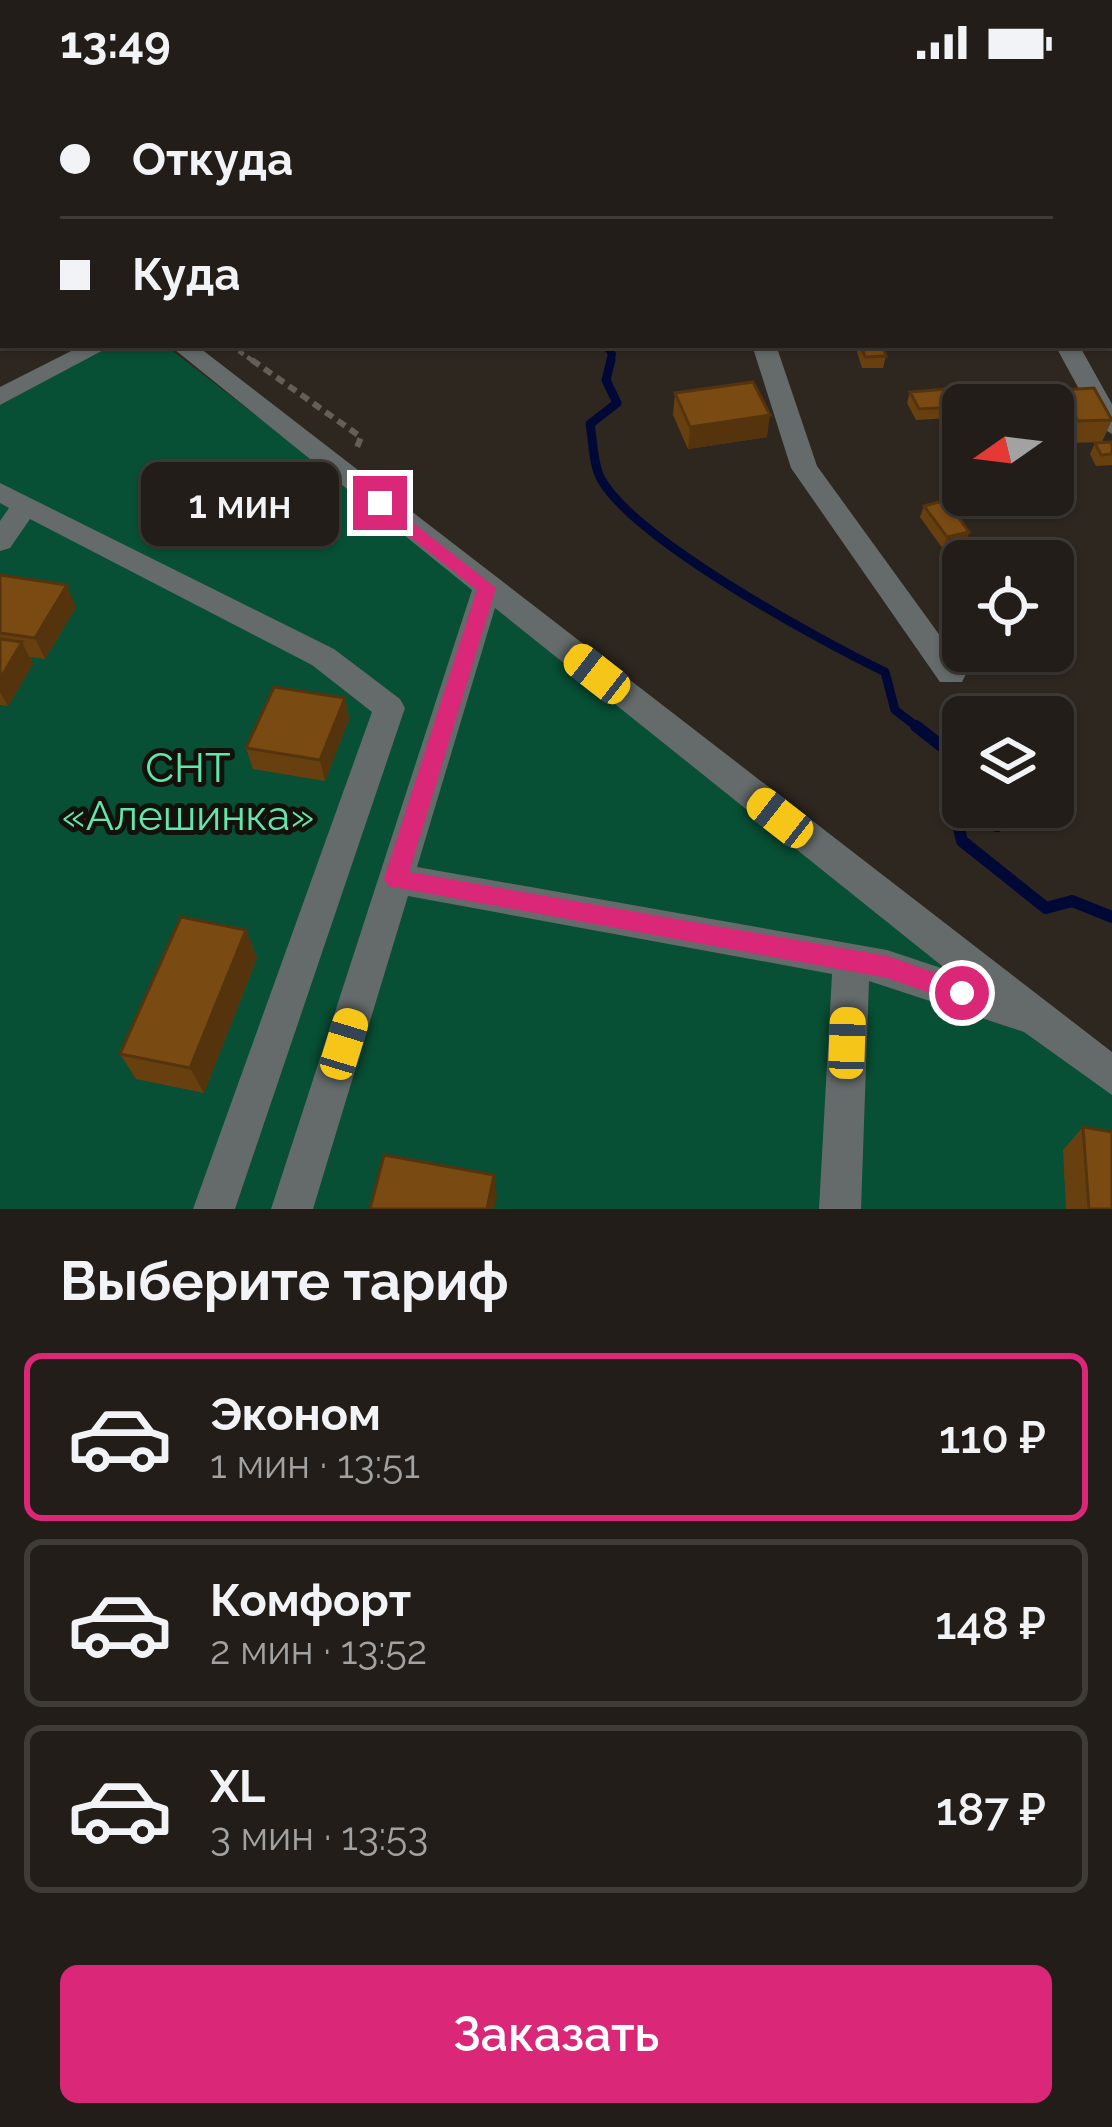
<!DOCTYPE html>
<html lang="ru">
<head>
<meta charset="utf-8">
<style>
	:root { --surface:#221d18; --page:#2a2621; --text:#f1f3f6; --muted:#a2a2a2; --line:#3f3b37; --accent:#db2777 }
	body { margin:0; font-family:Raleway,sans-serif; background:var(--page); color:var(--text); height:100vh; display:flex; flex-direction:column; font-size:45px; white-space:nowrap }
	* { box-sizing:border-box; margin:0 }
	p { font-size:39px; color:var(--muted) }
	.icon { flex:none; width:66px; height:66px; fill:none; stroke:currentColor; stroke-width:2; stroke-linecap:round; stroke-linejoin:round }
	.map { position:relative; height:1125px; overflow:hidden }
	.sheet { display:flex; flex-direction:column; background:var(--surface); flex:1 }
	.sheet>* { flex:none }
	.banner { position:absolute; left:0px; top:0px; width:1113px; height:264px; box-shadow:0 3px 9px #0004,0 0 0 3px var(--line); display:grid; align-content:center; height:264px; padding:0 60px; background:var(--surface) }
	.needle { width:78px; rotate:256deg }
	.buttons { position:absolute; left:942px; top:300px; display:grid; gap:24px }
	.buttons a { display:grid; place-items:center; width:132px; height:132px; border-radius:18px; background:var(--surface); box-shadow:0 3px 9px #0004,0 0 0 3px var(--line); font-size:60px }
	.end { position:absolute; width:54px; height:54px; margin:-27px; border:15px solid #db2777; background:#fff; box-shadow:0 0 0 6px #fff }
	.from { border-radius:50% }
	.bubble { position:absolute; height:84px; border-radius:18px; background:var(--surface); box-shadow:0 3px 9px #0004,0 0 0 3px var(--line); font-size:39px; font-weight:600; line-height:84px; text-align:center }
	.car { position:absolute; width:36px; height:72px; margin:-36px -18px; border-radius:15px; box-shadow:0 0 9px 3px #0007; background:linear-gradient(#f5c518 24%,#345 0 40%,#f5c518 0 76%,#345 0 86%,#f5c518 0) }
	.banner b { display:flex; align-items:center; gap:42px; height:114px; font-size:45px }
	.banner b+b { border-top:3px solid var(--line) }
	.banner i { width:30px; height:30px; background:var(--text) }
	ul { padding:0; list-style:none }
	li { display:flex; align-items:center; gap:36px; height:168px; margin:0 24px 18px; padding:0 36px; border:6px solid var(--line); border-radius:18px }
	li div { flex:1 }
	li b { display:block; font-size:45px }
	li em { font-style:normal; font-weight:600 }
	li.active { border-color:var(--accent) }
	li>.icon { width:108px; height:108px; stroke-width:1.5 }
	h2 { padding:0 60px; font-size:54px; line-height:144px }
	.button { display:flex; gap:24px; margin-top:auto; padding:24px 60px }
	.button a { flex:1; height:138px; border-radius:18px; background:var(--accent); color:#fff; font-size:48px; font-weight:600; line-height:138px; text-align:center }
	.status { display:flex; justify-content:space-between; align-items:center; height:84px; padding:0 60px; background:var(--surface); direction:ltr }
	.status svg { height:33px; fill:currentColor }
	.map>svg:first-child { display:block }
	.green { fill:#074f35 }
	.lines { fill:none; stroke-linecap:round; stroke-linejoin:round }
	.stream-far2 { stroke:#000936; stroke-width:8 }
	.stream-far1 { stroke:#000936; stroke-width:9 }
	.stream { stroke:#000936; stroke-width:12 }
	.path-far1 { stroke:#645e57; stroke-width:4.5; stroke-dasharray:6 4.5; stroke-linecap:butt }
	.path { stroke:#645e57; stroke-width:6; stroke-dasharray:9 6; stroke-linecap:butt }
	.minor { fill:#656b6b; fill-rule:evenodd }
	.wall { fill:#684010 }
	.shaded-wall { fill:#55340d }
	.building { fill:#794b13; stroke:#55340d; stroke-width:3 }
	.route { fill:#db2777 }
	.labels { text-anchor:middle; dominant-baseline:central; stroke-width:10; stroke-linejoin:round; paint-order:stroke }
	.park-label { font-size:42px; fill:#61e7ac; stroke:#14110d }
</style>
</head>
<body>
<div class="status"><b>13:49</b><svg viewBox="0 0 49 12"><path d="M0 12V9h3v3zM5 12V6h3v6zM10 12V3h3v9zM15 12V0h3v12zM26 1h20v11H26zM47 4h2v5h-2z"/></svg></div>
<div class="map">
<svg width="1112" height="1125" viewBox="0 0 1112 1125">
	<rect width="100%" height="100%" fill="#2e2720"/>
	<path class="green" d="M0 0H636L3 3V27Z
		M113 261H165L1112 992V1125H0V321Z"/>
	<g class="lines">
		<path class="stream-far2" d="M606 261 612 270 610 279"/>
		<path class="stream-far1" d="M611 276 606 296 617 319 590 340C593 356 593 381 601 395 635 456 819 556 885 588L895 626 920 645"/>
		<path class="stream" d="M916 642 944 664 963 669
			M1017 723 1019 729 998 742 957 735 962 757 1046 824 1072 817 1112 833"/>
		<path class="path-far1" d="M230 261 256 279"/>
		<path class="path" d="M252 276 361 353 356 366"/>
		<path class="minor" d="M752 0H770L771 3H753Z
			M959 0H977L979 3H961Z
			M1110 156H1112V168H1110Z
			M83 261H113L0 321V303Z
			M169 261H196L1112 968V1011L1024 948 869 897 861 1125H819L832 890 408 812 313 1125H271L472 506ZM495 524 947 886 887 866 417 783Z
			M752 261H776L817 382 962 582 966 590 962 598H940L791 384Z
			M1055 261H1079L1112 320V350L1099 342Z
			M0 399 334 565 400 615 405 624 235 1125H193L372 628 312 581 30 435 10 464 0 467V437L9 424 0 419Z"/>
	</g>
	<path class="wall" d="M148 0H202L201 3H149Z
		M375 0H404L402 3H363L375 2Z
		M882 0H915V2L884 3Z
		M859 261H882L886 272 883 284H862L857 268Z
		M1061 306 1112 336 1102 358 1070 359 1053 329Z
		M910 308 956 323 952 334 916 336 907 319Z
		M675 309 767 353 688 365 673 331Z
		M963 358V385L952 386 945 370 948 359Z
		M1112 358V381L1096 382 1090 370 1095 359Z
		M924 422 963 439 969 448 966 459 943 465 920 433Z
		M963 477V506L961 507 947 490 951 479Z
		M0 491 76 523 45 575 30 573 33 580 8 622 0 621Z
		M345 614 349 635 325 697 253 685 246 664Z
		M246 846 257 874 204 1009 136 995 120 970Z
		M1083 1043 1112 1125H1066L1063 1066Z"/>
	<path class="shaded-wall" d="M186 0H202V2L187 3Z
		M770 331 767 353 688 365 690 343Z
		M969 448 966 459 943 465 947 453Z
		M67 501 76 523 45 575 35 554Z
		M22 558 33 580 8 622 0 608V595Z
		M345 614 349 635 325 697 320 676Z
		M246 846 257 874 204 1009 190 984Z
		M494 1091 497 1113 494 1125H487Z"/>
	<path class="building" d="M268 0H287L302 1 301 3H266Z
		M861 261H882L886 272 865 273Z
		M753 298 770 331 690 343 675 309Z
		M1094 304 1112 336 1078 337 1061 306Z
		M947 305 956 323 919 325 910 308Z
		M963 358V374H955L948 359Z
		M1112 358V370L1101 371 1095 359Z
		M951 415 965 433 959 434 969 448 947 453 924 422Z
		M983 470 988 477H963V494L951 479Z
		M0 491 67 501 35 554 0 549Z
		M0 555 22 558 0 595Z
		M274 603 345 614 320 676 246 664Z
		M181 833 246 846 190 984 120 970Z
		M1083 1043 1112 1048V1125H1089Z
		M384 1071 494 1091 487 1125H370Z"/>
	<path class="route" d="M380 413 496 504 409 788 887 872 970 901V917L962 920 887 894 388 802 384 795 477 506 374 424 371 419Z"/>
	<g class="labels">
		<g class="park-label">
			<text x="188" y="683">СНТ<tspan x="188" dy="48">«Алешинка»</tspan></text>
		</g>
	</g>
</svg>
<div class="buttons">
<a><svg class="needle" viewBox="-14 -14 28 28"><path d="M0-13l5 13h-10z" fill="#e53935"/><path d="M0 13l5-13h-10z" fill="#a2a2a2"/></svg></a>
<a><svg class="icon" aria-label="locate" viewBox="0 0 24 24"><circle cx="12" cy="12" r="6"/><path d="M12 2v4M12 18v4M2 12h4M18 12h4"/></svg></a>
<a><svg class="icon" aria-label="layers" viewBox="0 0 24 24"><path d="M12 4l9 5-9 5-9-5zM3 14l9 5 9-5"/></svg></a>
</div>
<i class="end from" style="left:962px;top:909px"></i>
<i class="end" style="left:380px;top:419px"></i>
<div class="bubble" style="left:141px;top:378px;width:198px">1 мин</div>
<i class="car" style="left:597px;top:590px;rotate:308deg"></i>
<i class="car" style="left:780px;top:734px;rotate:308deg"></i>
<i class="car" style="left:847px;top:959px;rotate:2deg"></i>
<i class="car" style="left:344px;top:960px;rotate:17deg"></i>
<div class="banner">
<b><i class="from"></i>Откуда</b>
<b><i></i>Куда</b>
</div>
</div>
<section class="sheet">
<h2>Выберите тариф</h2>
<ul>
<li class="active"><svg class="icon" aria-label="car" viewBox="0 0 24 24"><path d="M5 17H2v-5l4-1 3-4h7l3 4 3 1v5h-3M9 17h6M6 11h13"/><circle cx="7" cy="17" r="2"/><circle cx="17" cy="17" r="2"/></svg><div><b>Эконом</b><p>1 мин · 13:51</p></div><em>110 ₽</em></li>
<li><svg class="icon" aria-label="car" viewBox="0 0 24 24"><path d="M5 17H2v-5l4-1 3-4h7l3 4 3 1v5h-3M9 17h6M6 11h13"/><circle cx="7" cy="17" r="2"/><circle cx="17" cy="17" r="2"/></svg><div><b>Комфорт</b><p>2 мин · 13:52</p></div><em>148 ₽</em></li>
<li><svg class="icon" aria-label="car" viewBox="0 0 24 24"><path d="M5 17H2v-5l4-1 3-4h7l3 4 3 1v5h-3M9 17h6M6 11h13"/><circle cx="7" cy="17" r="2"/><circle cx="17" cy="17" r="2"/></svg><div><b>XL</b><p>3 мин · 13:53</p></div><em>187 ₽</em></li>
</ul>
<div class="button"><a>Заказать</a></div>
</section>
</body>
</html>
